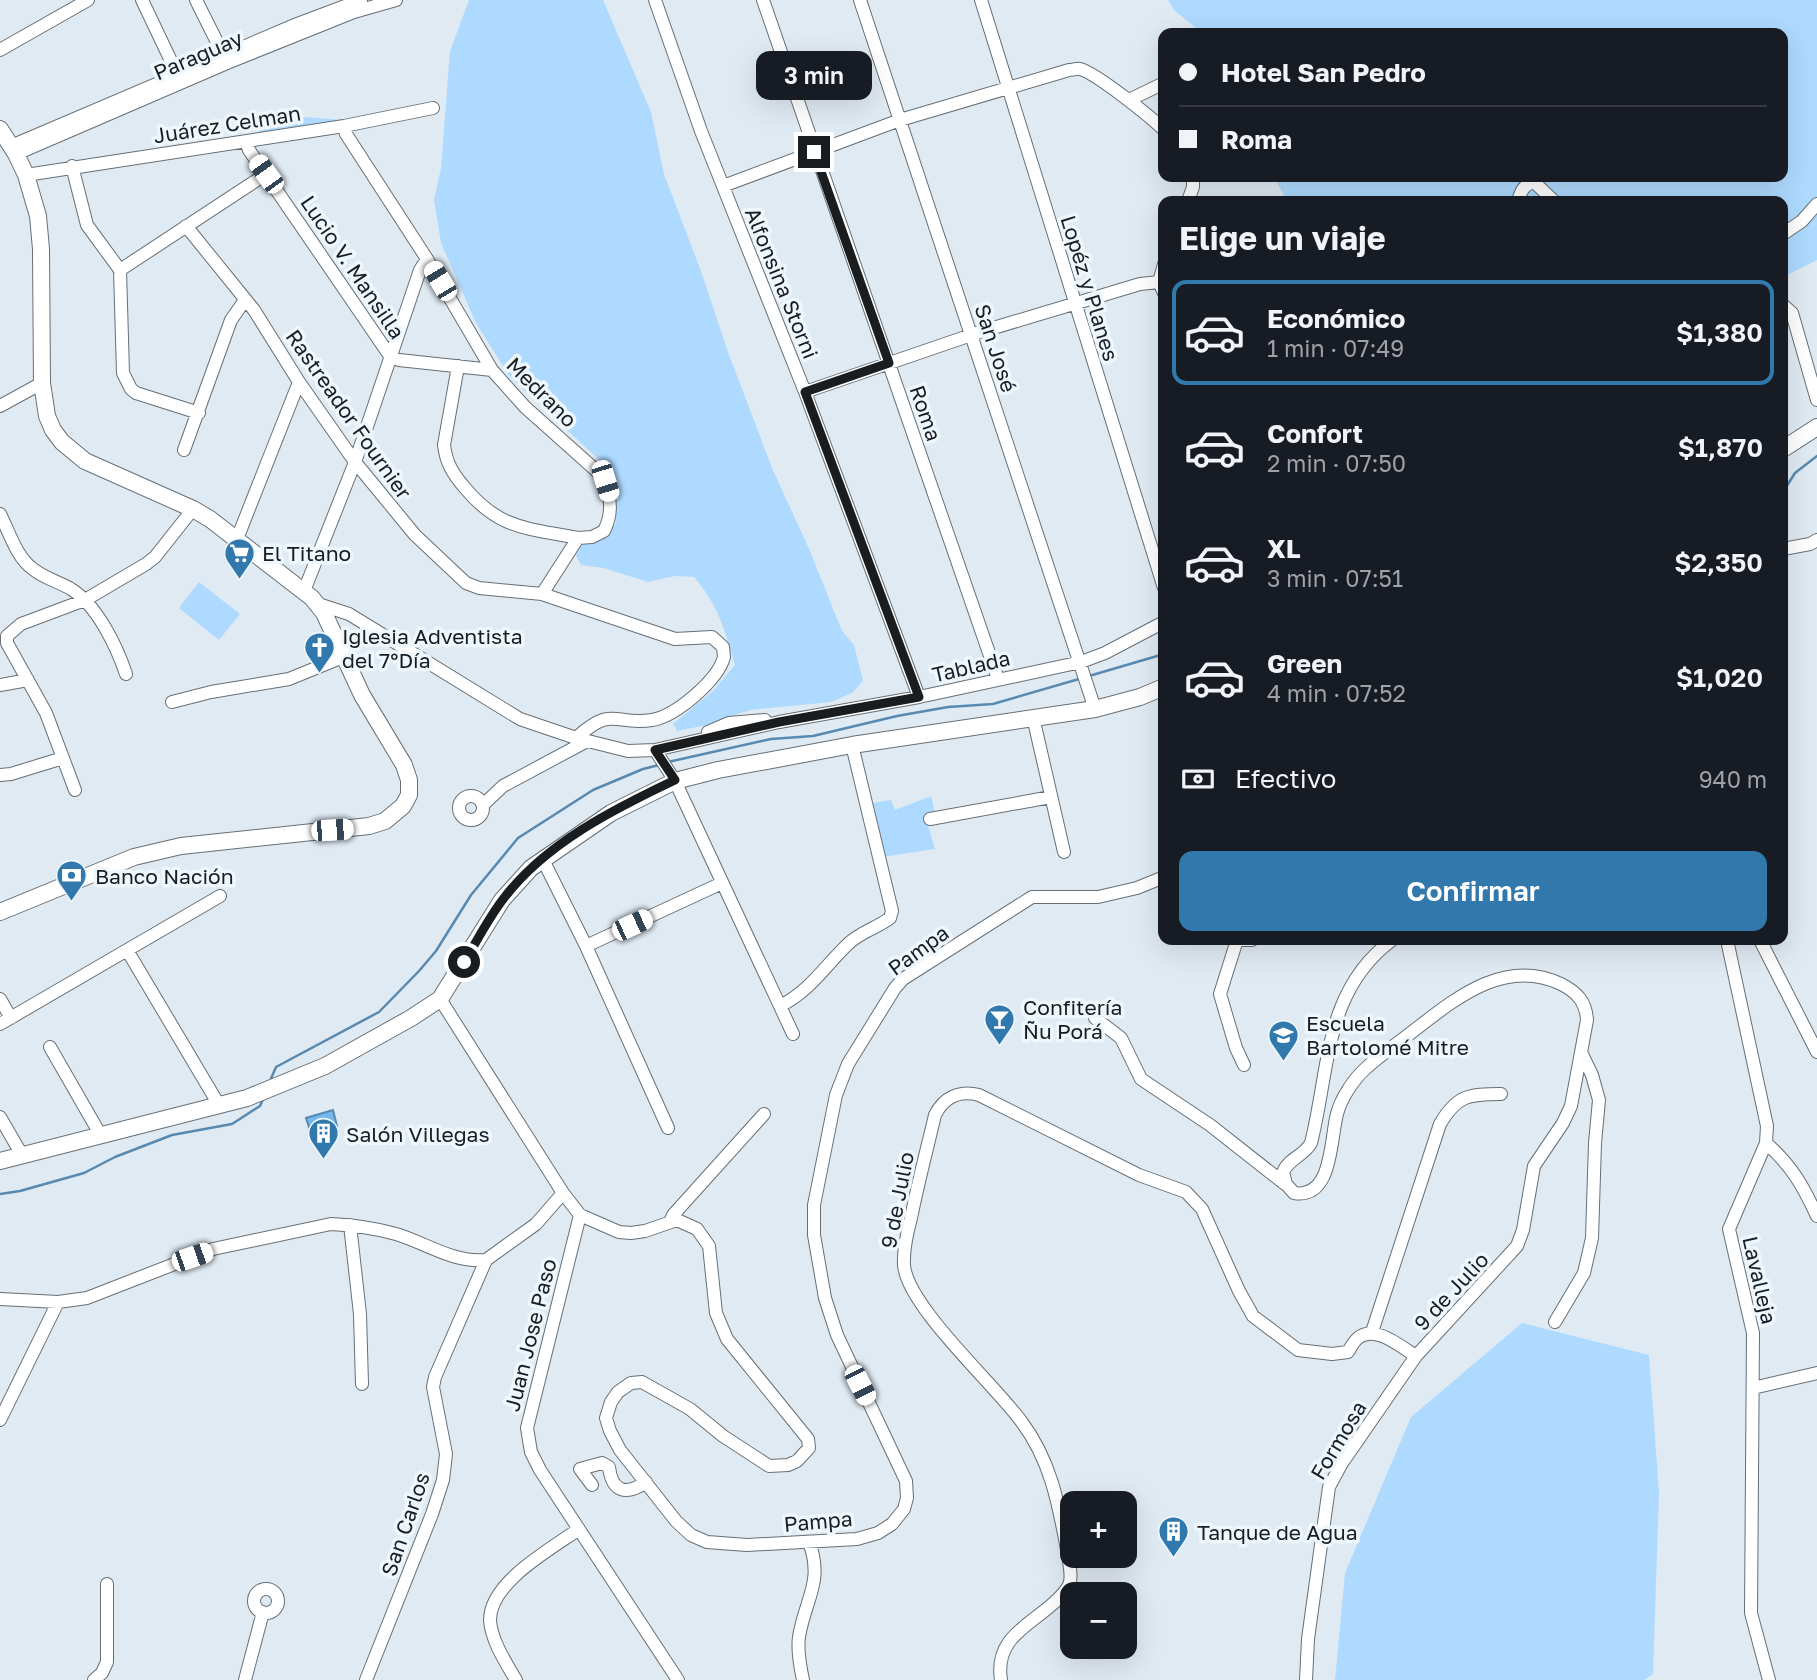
<!DOCTYPE html>
<html lang="es">
<head>
<meta charset="utf-8">
<style>
	:root { --surface:#171b24; --page:#20242c; --text:#f1f3f6; --muted:#9ea1a6; --line:#363941; --accent:#3179ad }
	body { margin:0; font-family:"Golos Text",sans-serif; background:var(--page); color:var(--text); height:100vh; display:flex; flex-direction:column; font-size:26px; white-space:nowrap }
	* { box-sizing:border-box; margin:0 }
	p { font-size:23px; color:var(--muted) }
	.icon { flex:none; width:38px; height:38px; fill:none; stroke:currentColor; stroke-width:2; stroke-linecap:round; stroke-linejoin:round }
	.map { position:relative; flex:1; overflow:hidden }
	.side { position:absolute; left:1158px; top:196px; width:630px; height:749px; display:flex; flex-direction:column; background:var(--surface); border-radius:14px; box-shadow:0 7px 28px #0002 }
	.side>* { flex:none }
	.guide { position:absolute; left:1158px; top:28px; width:630px; height:154px; border-radius:14px; box-shadow:0 7px 28px #0002; display:grid; align-content:center; height:154px; padding:0 21px; background:var(--surface) }
	.fabs { position:absolute; left:1060px; top:1491px; display:grid; gap:14px }
	.fabs a { display:grid; place-items:center; width:77px; height:77px; border-radius:14px; background:var(--surface); box-shadow:0 7px 28px #0002; font-size:35px }
	.end { position:absolute; width:32px; height:32px; margin:-16px; border:9px solid #1a1d20; background:#fff; box-shadow:0 0 0 4px #fff }
	.from { border-radius:50% }
	.bubble { position:absolute; height:49px; border-radius:14px; background:var(--surface); box-shadow:0 7px 28px #0002; font-size:23px; font-weight:600; line-height:49px; text-align:center }
	.car { position:absolute; width:21px; height:42px; margin:-21px -10px; border-radius:9px; box-shadow:0 0 5px 2px #0007; background:linear-gradient(#fff 24%,#345 0 40%,#fff 0 76%,#345 0 86%,#fff 0) }
	.guide b { display:flex; align-items:center; gap:24px; height:66px; font-size:26px }
	.guide b+b { border-top:2px solid var(--line) }
	.guide i { width:18px; height:18px; background:var(--text) }
	ul { padding:0; list-style:none }
	li { display:flex; align-items:center; gap:21px; height:105px; margin:0 14px 10px; padding:0 7px; border:4px solid transparent; border-radius:14px }
	li div { flex:1 }
	li b { display:block; font-size:26px }
	li em { font-style:normal; font-weight:600 }
	li.current { border-color:var(--accent) }
	li>.icon { width:63px; height:63px; stroke-width:1.5 }
	h2 { padding:0 21px; font-size:32px; line-height:84px }
	.pay { display:flex; align-items:center; gap:18px; height:77px; padding:0 21px; font-size:26px }
	.pay p { margin-inline-start:auto }
	.cta { display:flex; gap:14px; margin-top:auto; padding:14px 21px }
	.cta a { flex:1; height:80px; border-radius:14px; background:var(--accent); color:#fff; font-size:28px; font-weight:600; line-height:80px; text-align:center }
	.map>svg:first-child { display:block }
	.green { fill:#aedaff }
	.water { fill:#72b7ed; stroke:#5889b0; stroke-width:2 }
	.lines { fill:none; stroke-linecap:round; stroke-linejoin:round }
	.stream { stroke:#5889b0; stroke-width:2.5 }
	.minor-casing { stroke:#666f76; stroke-width:14 }
	.major-casing { stroke:#666f76; stroke-width:18 }
	.minor { stroke:#fff; stroke-width:12 }
	.major { stroke:#fff; stroke-width:16 }
	.route { stroke:#1a1d20; stroke-width:9 }
	.labels { text-anchor:middle; dominant-baseline:central; stroke-width:7; stroke-linejoin:round; paint-order:stroke }
	.street-label { font-size:21px; fill:#1a1d20; stroke:#eff7fe }
	.poi-label { font-size:21px; fill:#1a1d20; stroke:#eff7fe; text-anchor:start }
</style>
</head>
<body>
<div class="map">
<svg width="1817" height="1680" viewBox="0 0 1817 1680">
	<rect width="100%" height="100%" fill="#e0eaf3"/>
	<path class="green" d="M469 0H603L651 112 664 174 702 274 728 352 772 468 810 551 842 631 854 645 863 681 852 693 831 702 750 710 702 726 677 731 673 724 713 691 735 665C725 630 718 605 694 577L675 576 648 582 604 568 581 565 576 556 582 543 605 537 616 523 614 497 608 468 510 377 476 323 441 243 434 200 441 168 450 51Z
		M1168 0H1817V260L1787 275H1783V201H1287L1274 177H1783V33H1202L1174 10Z
		M292 116 342 120 343 124 260 137 259 124 262 120 275 117Z
		M199 582 240 614 219 640 179 608Z
		M931 796 935 813 925 816 935 849 881 857 867 804 891 800 895 810Z
		M1522 1323 1649 1355 1659 1492 1653 1674 1644 1680H1335L1345 1573 1411 1417Z"/>
	<path class="water" d="M333 1110 337 1126 311 1133 306 1118Z"/>
	<g class="lines">
		<path class="stream" d="M1783 492 1795 473 1817 456
			M1089 676 1164 654
			M668 762 771 739 813 736 897 716 948 707 993 704 1079 679
			M270 1081 276 1067 379 1012 419 971 436 951 471 895 518 838 593 790 643 769 659 765
			M0 1194 20 1191 84 1173 115 1157 172 1135 232 1124 260 1106 264 1097"/>
		<defs>
			<path id="minor" d="M142 0 181 82
				M196 0 226 60
				M655 0 701 131 805 392 919 697
				M763 0 998 679
				M860 0 1095 709
				M981 0 1164 588
				M0 50 88 0
				M792 86 829 74
				M1129 100 1164 83
				M344 126 346 134 427 259 492 370 525 407 600 474C611 493 614 511 604 531L592 537 578 538 542 594
				M246 142 249 150 390 356 399 360 492 370
				M11 146 297 24 361 0
				M16 154 227 63 354 12 396 0
				M72 166 87 225 120 270 123 373 131 389 136 393 199 413
				M26 175 344 126 433 108
				M723 186 900 120 1069 70C1073 70 1077 68 1080 69 1096 73 1151 117 1164 130
				M1188 201 1193 187V177
				M1518 201C1521 191 1524 184 1534 182L1554 201
				M186 226 254 310 299 382 355 462 415 535 466 583 479 588 542 594 675 639 712 637 723 647 724 657C718 680 676 716 652 720 614 726 614 704 576 738
				M1783 234 1802 221 1817 204
				M1164 264 1159 282 1164 293
				M120 270 266 174
				M1783 305 1792 313 1817 400
				M458 366 444 445C446 463 453 474 465 488 500 530 528 528 578 538
				M805 392 980 332 1140 284 1159 282
				M0 406 42 383
				M184 450 231 320 245 300
				M0 514C9 531 16 557 33 569 44 578 59 582 71 589 97 605 117 647 126 674
				M237 539 299 382
				M1783 549 1810 544 1817 540
				M304 591 355 462 420 270 427 259
				M318 604 349 614 520 719 576 738 628 751 655 750 779 722 919 697 1081 662 1105 653 1164 622
				M0 685 28 680
				M172 702 211 692 289 679 343 657
				M1033 717 1064 852
				M708 732 729 723 765 720
				M655 750 675 781 793 1034
				M0 775 11 774 63 758
				M75 790 46 713 7 643V636L21 624 85 600 146 564 155 557 193 509
				M459 808a12 12 0 1 1 24 0a12 12 0 1 1-24 0Z
				M483 805 503 786 587 741
				M930 819 1051 797
				M542 858 586 946 668 1128
				M1237 940 1220 994 1236 1048 1244 1065
				M1237 940H1252
				M1727 940 1767 1126 1766 1143 1729 1229 1753 1333 1751 1613 1769 1680
				M1760 940 1817 1052
				M586 946 722 883
				M127 950 219 1105
				M0 999 11 1018
				M440 999 563 1193 580 1215 527 1428 531 1452 540 1470 678 1680
				M780 1006C810 991 825 966 848 944 860 932 877 928 890 918L892 911 852 745
				M1095 1018 1121 1038 1141 1079 1210 1125 1285 1184
				M0 1024 220 896
				M50 1047 100 1134
				M0 1117 22 1155
				M1766 1143C1792 1166 1803 1186 1817 1216
				M580 1215 619 1232 631 1233 645 1231 677 1220 697 1229 709 1246 716 1313 727 1339 808 1439 809 1448 797 1461 788 1465 769 1466 723 1436 690 1409 642 1382 631 1383 618 1392 611 1402 606 1418 610 1431 620 1450 676 1521 691 1535 707 1542 747 1545 857 1539 878 1533 892 1524 904 1509 907 1498 906 1481 837 1335 825 1298 814 1235V1205L836 1095 848 1064 895 988 903 979 1032 897H1098L1137 888 1164 877
				M670 1222 673 1215 764 1114
				M350 1225 360 1314 362 1384
				M0 1299 58 1302 87 1298 213 1249 331 1224C352 1225 375 1228 396 1234 426 1243 453 1263 486 1260L536 1224 563 1193
				M1555 1322 1584 1273 1592 1238 1595 1143 1599 1100 1592 1075 1582 1054
				M1372 1332 1440 1124C1457 1095 1469 1094 1501 1094
				M1753 1388 1817 1373
				M0 1420 58 1302
				M592 1485 580 1469 602 1463 609 1467C612 1492 626 1496 646 1482
				M254 1601a12 12 0 1 1 24 0a12 12 0 1 1-24 0Z
				M94 1680 102 1673 107 1662V1584
				M245 1680 263 1612
				M366 1680 432 1514 443 1480 446 1454 433 1387 435 1377 486 1260
				M516 1680C506 1663 491 1640 490 1620 490 1582 551 1549 579 1529
				M803 1680C800 1666 797 1651 799 1637 805 1599 824 1582 809 1542
				M1001 1680C994 1636 1032 1625 1058 1599 1063 1594 1069 1588 1070 1582 1072 1573 1069 1564 1068 1555 1059 1507 1052 1462 1021 1421 995 1385 907 1306 904 1265 903 1250 907 1233 911 1218 918 1183 927 1149 935 1115 944 1097 960 1090 979 1095L1139 1175 1186 1192 1202 1209 1239 1291 1253 1316 1298 1350 1332 1354 1348 1352C1351 1347 1354 1341 1358 1338 1375 1324 1401 1347 1416 1356L1517 1246 1523 1230 1534 1166 1563 1123 1571 1106 1587 1020C1586 1002 1577 992 1561 984 1504 957 1455 999 1412 1032 1397 1044 1380 1055 1365 1069 1354 1079 1341 1098 1337 1114 1330 1140 1333 1199 1294 1193L1286 1184 1283 1172C1289 1158 1304 1156 1311 1143 1330 1067 1324 991 1392 940
				M1306 1680 1308 1639 1329 1487 1342 1463 1416 1356"/>
			<path id="major" d="M0 129 16 154 26 175 38 216 41 249 42 383 47 416 53 430 62 442 85 461 193 509 210 519 312 598 324 613 362 695 404 765 409 780V795L403 806 385 821 369 826 181 846 134 857 0 912
				M1783 449 1817 427
				M0 1161 247 1098 325 1066 411 1018 440 999 502 900 531 868 611 813 675 781 718 770 852 745 1095 709 1140 697 1164 687"/>
		</defs>
		<use href="#minor" class="minor-casing"/>
		<use href="#major" class="major-casing"/>
		<use href="#minor" class="minor"/>
		<use href="#major" class="major"/>
	</g>
	<g class="lines">
		<path class="route" d="M464 962C477 941 489 917 504 898 546 843 614 809 675 780L655 750 779 722 919 697 805 392 889 363 814 152"/>
	</g>
	<defs>
		<symbol id="supermarket-pin" viewBox="-11 -11 22 30"><path d="M0 17L-7.5 6A9.5 9.5 0 1 1 7.5 6Z" fill="#3179ad" stroke="#eff7fe"/><path d="M-6-5.5h2.5l.6 2H6L4.5 2H-2.5L-4.4-4H-6ZM-1.5 3.2a1.3 1.3 0 1 0 .1 0ZM3 3.2a1.3 1.3 0 1 0 .1 0Z" fill="#fff"/></symbol>
		<symbol id="church-pin" viewBox="-11 -11 22 30"><path d="M0 17L-7.5 6A9.5 9.5 0 1 1 7.5 6Z" fill="#3179ad" stroke="#eff7fe"/><path d="M-1.2-6h2.4v3.5h3.3v2.4h-3.3V6h-2.4V-.1h-3.3v-2.4h3.3Z" fill="#fff"/></symbol>
		<symbol id="bank-pin" viewBox="-11 -11 22 30"><path d="M0 17L-7.5 6A9.5 9.5 0 1 1 7.5 6Z" fill="#3179ad" stroke="#eff7fe"/><path d="M-6-4H6V4H-6ZM0-2.3a2.3 2.3 0 1 0 0 4.6a2.3 2.3 0 1 0 0-4.6Z" fill="#fff"/></symbol>
		<symbol id="bar-pin" viewBox="-11 -11 22 30"><path d="M0 17L-7.5 6A9.5 9.5 0 1 1 7.5 6Z" fill="#3179ad" stroke="#eff7fe"/><path d="M-6-5H6L.8 .8V4.5H3.5V6h-7V4.5H-.8V.8Z" fill="#fff"/></symbol>
		<symbol id="school-pin" viewBox="-11 -11 22 30"><path d="M0 17L-7.5 6A9.5 9.5 0 1 1 7.5 6Z" fill="#3179ad" stroke="#eff7fe"/><path d="M0-5L7-2L0 1L-7-2ZM-4 1L0 2.5L4 1V4Q0 6-4 4Z" fill="#fff"/></symbol>
		<symbol id="building-pin" viewBox="-11 -11 22 30"><path d="M0 17L-7.5 6A9.5 9.5 0 1 1 7.5 6Z" fill="#3179ad" stroke="#eff7fe"/><path d="M-4-6H4V6H1V3H-1V6H-4ZM-2.5-4.3h1.7v1.8h-1.7ZM.8-4.3h1.7v1.8H.8ZM-2.5-1h1.7V.8h-1.7ZM.8-1h1.7V.8H.8Z" fill="#fff"/></symbol>
	</defs>
	<g fill-rule="evenodd">
		<use href="#supermarket-pin" x="222" y="536" width="35" height="47"/>
		<use href="#church-pin" x="302" y="630" width="35" height="47"/>
		<use href="#bank-pin" x="54" y="858" width="35" height="47"/>
		<use href="#bar-pin" x="982" y="1002" width="35" height="47"/>
		<use href="#school-pin" x="1266" y="1018" width="35" height="47"/>
		<use href="#building-pin" x="306" y="1116" width="35" height="47"/>
		<use href="#building-pin" x="1156" y="1514" width="35" height="47"/>
	</g>
	<g class="labels">
		<g class="street-label">
			<text transform="translate(198 55) rotate(-23)">Paraguay</text>
			<text transform="translate(227 124) rotate(-9)">Juárez Celman</text>
			<text transform="translate(353 267) rotate(56)">Lucio V. Mansilla</text>
			<text transform="translate(782 283) rotate(68)">Alfonsina Storni</text>
			<text transform="translate(1090 288) rotate(73)">Lopéz y Planes</text>
			<text transform="translate(996 348) rotate(72)">San José</text>
			<text transform="translate(542 392) rotate(45)">Medrano</text>
			<text transform="translate(926 413) rotate(71)">Roma</text>
			<text transform="translate(349 414) rotate(55)">Rastreador Fournier</text>
			<text transform="translate(971 666) rotate(-13)">Tablada</text>
			<text transform="translate(918 950) rotate(-36)">Pampa</text>
			<text transform="translate(897 1200) rotate(-79)">9 de Julio</text>
			<text transform="translate(1760 1280) rotate(77)">Lavalleja</text>
			<text transform="translate(1451 1291) rotate(-47)">9 de Julio</text>
			<text transform="translate(530 1335) rotate(-76)">Juan Jose Paso</text>
			<text transform="translate(1338 1440) rotate(-59)">Formosa</text>
			<text transform="translate(818 1521) rotate(-5)">Pampa</text>
			<text transform="translate(405 1524) rotate(-71)">San Carlos</text>
		</g>
		<g class="poi-label">
			<text x="262" y="553">El Titano</text>
			<text x="342" y="636">Iglesia Adventista<tspan x="342" dy="24">del 7°Día</tspan></text>
			<text x="95" y="876">Banco Nación</text>
			<text x="1023" y="1007">Confitería<tspan x="1023" dy="24">Ñu Porá</tspan></text>
			<text x="1306" y="1023">Escuela<tspan x="1306" dy="24">Bartolomé Mitre</tspan></text>
			<text x="346" y="1134">Salón Villegas</text>
			<text x="1197" y="1532">Tanque de Agua</text>
		</g>
	</g>
</svg>
<div class="fabs">
<a>+</a>
<a>−</a>
</div>
<i class="end from" style="left:464px;top:962px"></i>
<i class="end" style="left:814px;top:152px"></i>
<div class="bubble" style="left:756px;top:51px;width:116px">3 min</div>
<i class="car" style="left:266px;top:174px;rotate:324deg"></i>
<i class="car" style="left:440px;top:281px;rotate:329deg"></i>
<i class="car" style="left:605px;top:481px;rotate:163deg"></i>
<i class="car" style="left:332px;top:830px;rotate:86deg"></i>
<i class="car" style="left:632px;top:925px;rotate:65deg"></i>
<i class="car" style="left:192px;top:1257px;rotate:71deg"></i>
<i class="car" style="left:860px;top:1385px;rotate:153deg"></i>
<div class="guide">
<b><i class="from"></i>Hotel San Pedro</b>
<b><i></i>Roma</b>
</div>
<section class="side">
<h2>Elige un viaje</h2>
<ul>
<li class="current"><svg class="icon" aria-label="car" viewBox="0 0 24 24"><path d="M5 17H2v-5l4-1 3-4h7l3 4 3 1v5h-3M9 17h6M6 11h13"/><circle cx="7" cy="17" r="2"/><circle cx="17" cy="17" r="2"/></svg><div><b>Económico</b><p>1 min · 07:49</p></div><em>$1,380</em></li>
<li><svg class="icon" aria-label="car" viewBox="0 0 24 24"><path d="M5 17H2v-5l4-1 3-4h7l3 4 3 1v5h-3M9 17h6M6 11h13"/><circle cx="7" cy="17" r="2"/><circle cx="17" cy="17" r="2"/></svg><div><b>Confort</b><p>2 min · 07:50</p></div><em>$1,870</em></li>
<li><svg class="icon" aria-label="car" viewBox="0 0 24 24"><path d="M5 17H2v-5l4-1 3-4h7l3 4 3 1v5h-3M9 17h6M6 11h13"/><circle cx="7" cy="17" r="2"/><circle cx="17" cy="17" r="2"/></svg><div><b>XL</b><p>3 min · 07:51</p></div><em>$2,350</em></li>
<li><svg class="icon" aria-label="car" viewBox="0 0 24 24"><path d="M5 17H2v-5l4-1 3-4h7l3 4 3 1v5h-3M9 17h6M6 11h13"/><circle cx="7" cy="17" r="2"/><circle cx="17" cy="17" r="2"/></svg><div><b>Green</b><p>4 min · 07:52</p></div><em>$1,020</em></li>
</ul>
<div class="pay"><svg class="icon" aria-label="cash" viewBox="0 0 24 24"><path d="M3 7h18v10H3z"/><circle cx="12" cy="12" r="2"/></svg>Efectivo<p>940 m</p></div>
<div class="cta"><a>Confirmar</a></div>
</section>
</div>
</body>
</html>
